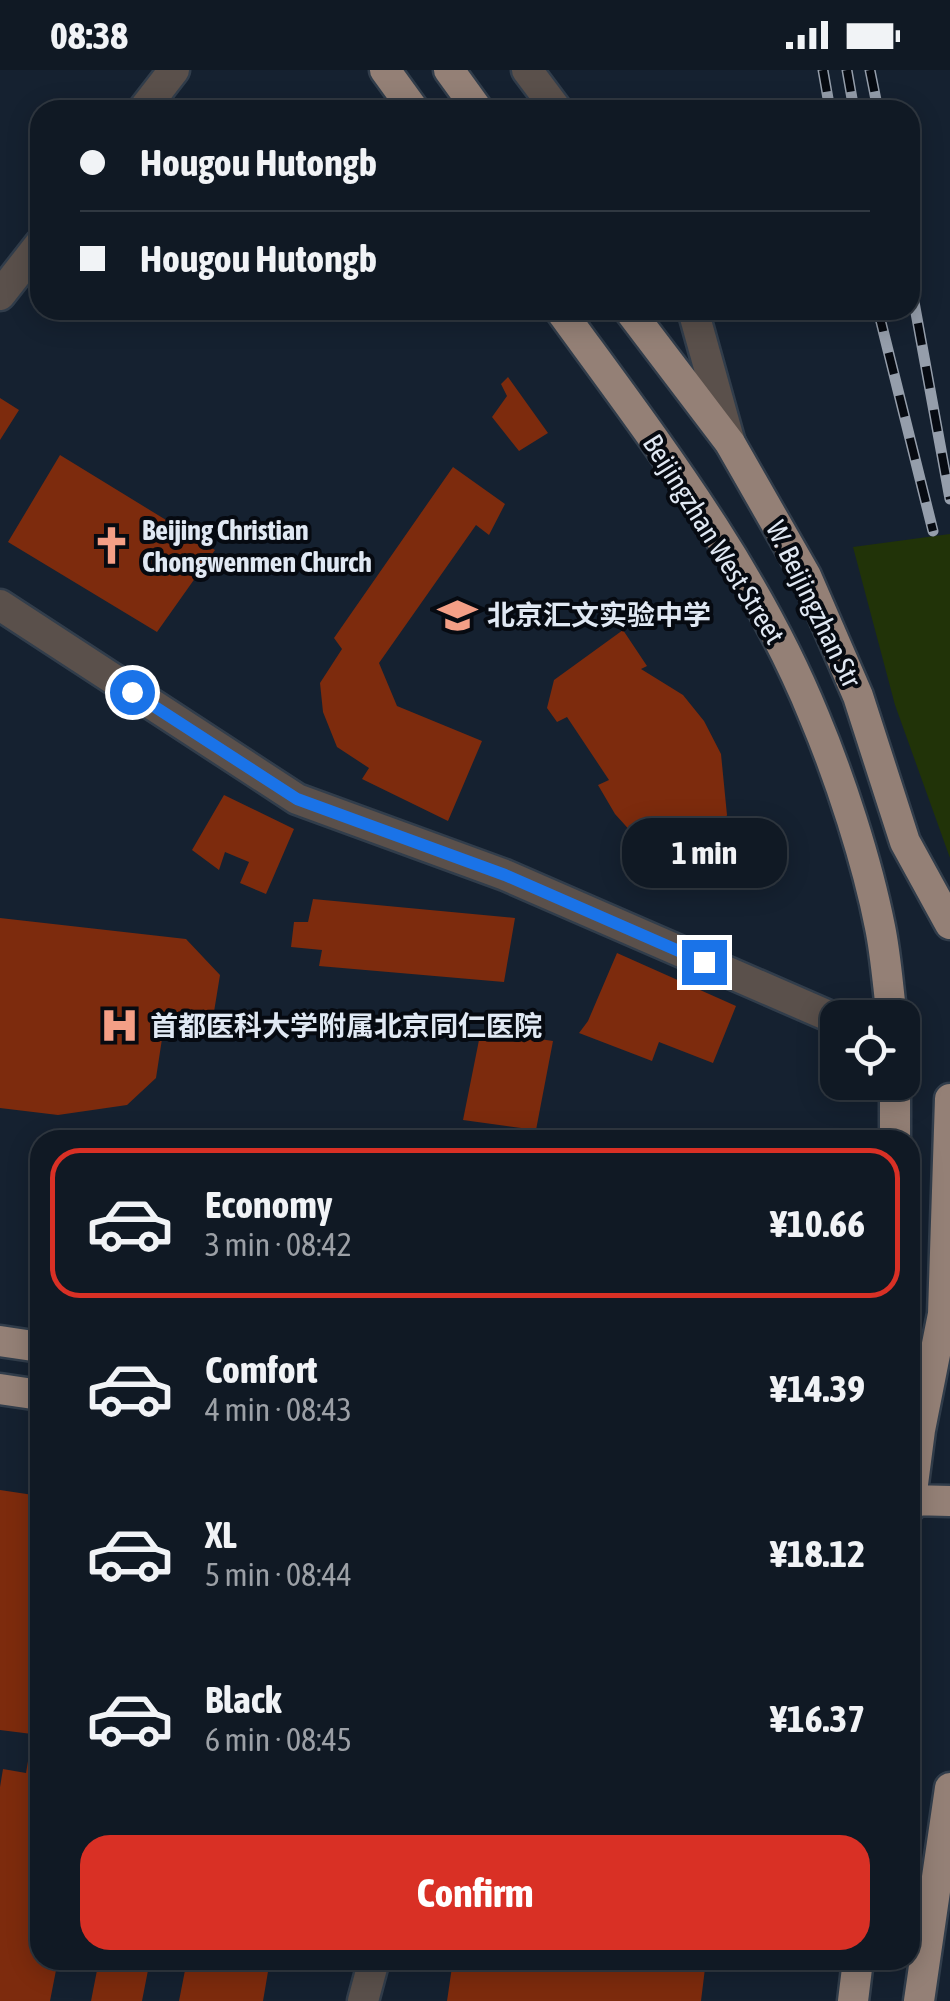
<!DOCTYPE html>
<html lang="en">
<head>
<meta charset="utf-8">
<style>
	:root { --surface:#101924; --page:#1e2631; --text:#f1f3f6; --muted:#9ca0a6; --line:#303841; --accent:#d93025 }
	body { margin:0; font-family:"Asap Condensed","Noto Sans SC",sans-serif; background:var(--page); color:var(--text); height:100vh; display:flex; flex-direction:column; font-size:38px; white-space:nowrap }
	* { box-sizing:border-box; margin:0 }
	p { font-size:32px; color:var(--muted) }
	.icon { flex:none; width:55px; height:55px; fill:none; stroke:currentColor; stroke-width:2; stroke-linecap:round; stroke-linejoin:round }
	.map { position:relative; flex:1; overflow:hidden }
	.details { position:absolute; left:30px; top:1060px; width:890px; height:840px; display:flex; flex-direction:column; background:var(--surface); border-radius:30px; box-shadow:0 5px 25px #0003,0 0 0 2px var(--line) }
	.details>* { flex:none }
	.banner { position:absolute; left:30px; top:30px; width:890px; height:220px; border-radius:30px; box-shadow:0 5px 25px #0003,0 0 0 2px var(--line); display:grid; align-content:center; height:220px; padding:0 50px; background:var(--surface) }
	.tools { position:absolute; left:820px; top:930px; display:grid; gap:20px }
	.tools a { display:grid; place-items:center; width:100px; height:100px; border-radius:20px; background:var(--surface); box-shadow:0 5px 25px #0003,0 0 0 2px var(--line); font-size:50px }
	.end { position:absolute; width:45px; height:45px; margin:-22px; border:12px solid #1a73e8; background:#fff; box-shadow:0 0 0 5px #fff }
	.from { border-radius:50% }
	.bubble { position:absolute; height:70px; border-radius:30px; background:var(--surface); box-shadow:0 5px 25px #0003,0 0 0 2px var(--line); font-size:32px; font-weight:700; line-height:70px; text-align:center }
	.banner b { display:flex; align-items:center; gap:35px; height:95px; font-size:38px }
	.banner b+b { border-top:2px solid var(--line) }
	.banner i { width:25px; height:25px; background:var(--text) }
	ul { padding:18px 0 0; list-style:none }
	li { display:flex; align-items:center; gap:30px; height:150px; margin:0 20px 15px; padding:0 30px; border:5px solid transparent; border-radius:30px }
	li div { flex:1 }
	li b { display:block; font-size:38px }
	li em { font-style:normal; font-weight:700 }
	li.current { border-color:var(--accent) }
	li>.icon { width:90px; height:90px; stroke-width:1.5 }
	.button { display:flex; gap:20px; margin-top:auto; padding:20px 50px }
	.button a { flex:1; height:115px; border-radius:30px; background:var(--accent); color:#fff; font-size:40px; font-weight:700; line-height:115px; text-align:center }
	.status { display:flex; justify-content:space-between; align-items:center; height:70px; padding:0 50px; background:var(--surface); direction:ltr }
	.status svg { height:28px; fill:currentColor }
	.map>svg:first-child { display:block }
	.green { fill:#213308 }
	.building { fill:#7d2b0d }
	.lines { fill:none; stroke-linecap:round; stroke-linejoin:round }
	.minor-casing { stroke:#313d4b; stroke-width:35 }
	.major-casing { stroke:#313d4b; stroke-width:35 }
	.minor { stroke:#5a504b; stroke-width:30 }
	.major { stroke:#948076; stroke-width:30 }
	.rail-casing { stroke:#959eab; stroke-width:11 }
	.rail { stroke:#060a11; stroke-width:8; stroke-dasharray:22; stroke-linecap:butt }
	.route { stroke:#1a73e8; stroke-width:12 }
	.labels { text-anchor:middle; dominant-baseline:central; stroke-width:8; stroke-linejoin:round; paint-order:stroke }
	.poi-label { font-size:28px; font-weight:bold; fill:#e0e8f3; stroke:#060a11; text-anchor:start }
	.street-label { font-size:28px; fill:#e0e8f3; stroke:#060a11 }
</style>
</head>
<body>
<div class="status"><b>08:38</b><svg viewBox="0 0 49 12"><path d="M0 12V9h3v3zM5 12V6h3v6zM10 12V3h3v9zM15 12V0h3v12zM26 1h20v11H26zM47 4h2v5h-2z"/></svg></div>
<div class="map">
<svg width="950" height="1931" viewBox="0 0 950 1931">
	<rect width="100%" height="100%" fill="#152130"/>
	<path class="green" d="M950 464V788L895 635 853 477Z"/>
	<path class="building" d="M508 307 548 363 519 381 492 347 507 326 501 314Z
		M0 328 19 340 0 370Z
		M60 385 215 480 157 562 8 472Z
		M453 397 505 434 489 465 476 455 379 593 397 636 482 671 448 751 362 709 369 698 337 677 323 642 320 613 342 579 334 568Z
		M623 560 647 596 641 599 683 625 704 651 721 684 727 745 712 780 702 788 684 792 661 786 643 775 615 744 598 715 609 710 567 647 557 652 547 638 554 610Z
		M224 725 294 759 266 824 240 813 249 792 225 782 219 800 192 780Z
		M313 829 515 848 504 912 319 896 322 880 291 877 294 852H308Z
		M0 848 186 869 220 905 213 948 166 943 156 1008 127 1035 58 1045 0 1038Z
		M617 883 736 936 713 993 659 972 652 991 579 963 588 951Z
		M481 960 553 971 536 1060 463 1050Z
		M0 1420 40 1426V1665L0 1660Z
		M29 1685 40 1686V1890H58L50 1931H0V1717L3 1699 26 1703Z
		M99 1890H150L142 1931H91Z
		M187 1890H270L263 1931H179Z
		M453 1890H706L701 1931H447Z"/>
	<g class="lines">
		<defs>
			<path id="minor" d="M527 0 557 40
				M143 40 174 0
				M0 225 40 174
				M693 240 730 373
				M0 535 297 729 505 805 838 950
				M363 1931 374 1890"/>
			<path id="major" d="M385 0 414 40
				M449 0 478 40
				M560 240C653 368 754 498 814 646 840 708 867 791 880 857 886 886 888 918 892 948
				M629 240 730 373 806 506 858 626 905 772 950 854
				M895 1070V1012
				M0 1271 40 1277
				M0 1319 40 1325
				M910 1430 950 1431
				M910 1437 920 1360 943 1244 950 1029
				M853 1931 858 1890
				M919 1931 950 1718"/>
		</defs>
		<use href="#minor" class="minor-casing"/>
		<use href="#major" class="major-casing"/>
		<use href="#minor" class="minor"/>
		<use href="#major" class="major"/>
		<defs>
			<path id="rail" d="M823 0 830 40
				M847 0 854 40
				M870 0 878 40
				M910 210 950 429
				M878 240 933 461"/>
		</defs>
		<use href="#rail" class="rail-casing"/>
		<use href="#rail" class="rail"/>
	</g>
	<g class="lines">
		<path class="route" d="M132 622 297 729 505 805 704 892"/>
	</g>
	<defs>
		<symbol id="church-bare" viewBox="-9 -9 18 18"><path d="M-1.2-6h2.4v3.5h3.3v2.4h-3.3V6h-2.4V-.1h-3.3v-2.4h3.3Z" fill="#f49f86" stroke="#060a11" stroke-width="2.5" paint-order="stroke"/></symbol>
		<symbol id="school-bare" viewBox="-9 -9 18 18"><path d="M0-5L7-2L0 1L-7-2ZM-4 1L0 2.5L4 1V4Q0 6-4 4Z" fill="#f49f86" stroke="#060a11" stroke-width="2.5" paint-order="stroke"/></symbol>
		<symbol id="hospital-bare" viewBox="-9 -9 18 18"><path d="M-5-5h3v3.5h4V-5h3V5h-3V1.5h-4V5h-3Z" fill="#f49f86" stroke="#060a11" stroke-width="2.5" paint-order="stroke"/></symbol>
	</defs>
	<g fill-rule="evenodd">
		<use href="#church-bare" x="84" y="448" width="55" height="55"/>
		<use href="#school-bare" x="430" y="518" width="55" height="55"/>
		<use href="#hospital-bare" x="92" y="928" width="55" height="55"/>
	</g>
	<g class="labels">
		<g class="poi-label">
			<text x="142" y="460">Beijing Christian<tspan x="142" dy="32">Chongwenmen Church</tspan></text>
			<text x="487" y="545">北京汇文实验中学</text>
			<text x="150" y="956">首都医科大学附属北京同仁医院</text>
		</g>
		<g class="street-label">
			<text transform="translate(714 469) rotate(58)">Beijingzhan West Street</text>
			<text transform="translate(814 534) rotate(64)">W. Beijingzhan Str</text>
		</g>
	</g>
</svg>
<div class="tools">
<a><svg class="icon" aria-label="locate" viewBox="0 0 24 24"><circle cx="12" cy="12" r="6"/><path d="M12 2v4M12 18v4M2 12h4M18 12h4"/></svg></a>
</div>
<i class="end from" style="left:132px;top:622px"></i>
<i class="end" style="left:704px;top:892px"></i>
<div class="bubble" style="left:622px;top:748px;width:165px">1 min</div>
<div class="banner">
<b><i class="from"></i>Hougou Hutongb</b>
<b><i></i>Hougou Hutongb</b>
</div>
<section class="details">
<ul>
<li class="current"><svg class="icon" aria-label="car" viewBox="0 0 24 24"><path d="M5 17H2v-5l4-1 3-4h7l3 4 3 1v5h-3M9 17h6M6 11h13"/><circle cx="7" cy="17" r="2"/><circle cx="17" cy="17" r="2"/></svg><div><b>Economy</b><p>3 min · 08:42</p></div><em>¥10.66</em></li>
<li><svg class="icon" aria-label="car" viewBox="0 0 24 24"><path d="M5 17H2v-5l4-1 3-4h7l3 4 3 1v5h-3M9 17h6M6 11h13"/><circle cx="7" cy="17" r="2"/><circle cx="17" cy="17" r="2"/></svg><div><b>Comfort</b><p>4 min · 08:43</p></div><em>¥14.39</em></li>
<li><svg class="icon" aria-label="car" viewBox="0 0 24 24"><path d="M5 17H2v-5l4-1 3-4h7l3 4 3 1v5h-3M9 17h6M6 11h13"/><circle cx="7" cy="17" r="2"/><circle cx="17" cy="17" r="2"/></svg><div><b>XL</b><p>5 min · 08:44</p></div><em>¥18.12</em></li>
<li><svg class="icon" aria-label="car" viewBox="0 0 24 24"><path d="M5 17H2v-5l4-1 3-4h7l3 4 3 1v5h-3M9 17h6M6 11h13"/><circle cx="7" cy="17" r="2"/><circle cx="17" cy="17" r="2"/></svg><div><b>Black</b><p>6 min · 08:45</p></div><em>¥16.37</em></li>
</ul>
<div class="button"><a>Confirm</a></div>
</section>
</div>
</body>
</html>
